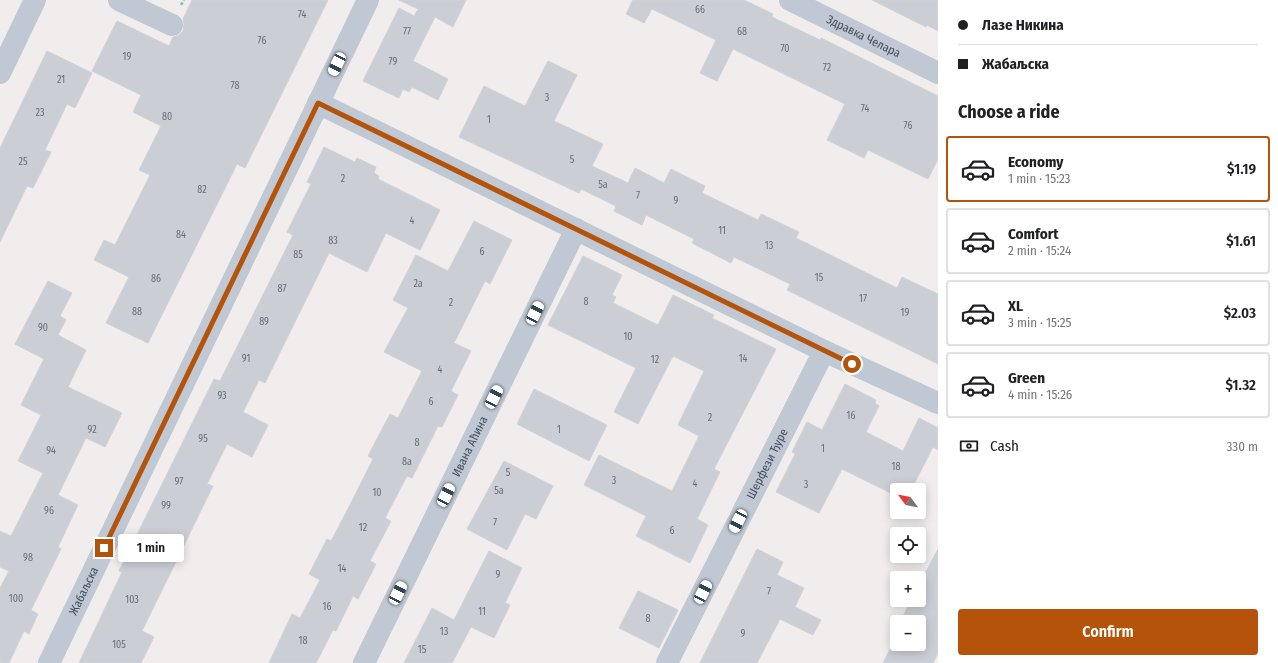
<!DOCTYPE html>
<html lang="en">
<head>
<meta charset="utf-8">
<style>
	:root { --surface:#fff; --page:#f6f6f6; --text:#202124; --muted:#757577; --line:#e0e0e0; --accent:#b45309 }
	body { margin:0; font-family:"Fira Sans Condensed",sans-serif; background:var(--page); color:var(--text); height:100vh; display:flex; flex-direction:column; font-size:15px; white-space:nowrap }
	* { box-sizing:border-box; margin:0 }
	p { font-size:13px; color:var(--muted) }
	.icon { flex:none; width:22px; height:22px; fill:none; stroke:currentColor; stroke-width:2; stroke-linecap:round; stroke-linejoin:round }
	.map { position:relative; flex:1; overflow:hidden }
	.details { display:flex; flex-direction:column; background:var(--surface); width:340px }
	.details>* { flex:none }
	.guide { display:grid; align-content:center; height:88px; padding:0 20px; background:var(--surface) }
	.needle { width:26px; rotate:302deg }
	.buttons { position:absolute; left:890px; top:483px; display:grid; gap:8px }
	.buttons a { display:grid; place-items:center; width:36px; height:36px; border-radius:4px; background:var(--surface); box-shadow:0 2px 10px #0003; font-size:20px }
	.end { position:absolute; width:18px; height:18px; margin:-9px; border:5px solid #b45309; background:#fff; box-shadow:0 0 0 2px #fff }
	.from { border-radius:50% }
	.bubble { position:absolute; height:28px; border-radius:4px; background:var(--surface); box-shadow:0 2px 10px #0003; font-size:13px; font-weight:600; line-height:28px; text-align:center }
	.car { position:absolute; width:12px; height:24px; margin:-12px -6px; border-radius:5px; box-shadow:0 0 3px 1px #0007; background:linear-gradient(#fff 24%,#345 0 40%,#fff 0 76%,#345 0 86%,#fff 0) }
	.guide b { display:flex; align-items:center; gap:14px; height:38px; font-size:15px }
	.guide b+b { border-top:1px solid var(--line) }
	.guide i { width:10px; height:10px; background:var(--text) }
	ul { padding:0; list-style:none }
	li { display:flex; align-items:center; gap:12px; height:66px; margin:0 8px 6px; padding:0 12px; border:2px solid var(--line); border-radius:4px }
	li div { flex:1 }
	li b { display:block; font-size:15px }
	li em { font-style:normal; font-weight:600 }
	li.selected { border-color:var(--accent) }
	li>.icon { width:36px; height:36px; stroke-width:1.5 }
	h2 { padding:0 20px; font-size:18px; line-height:48px }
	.pay { display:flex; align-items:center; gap:10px; height:44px; padding:0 20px; font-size:15px }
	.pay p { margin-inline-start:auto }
	.action { display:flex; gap:8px; margin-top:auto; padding:8px 20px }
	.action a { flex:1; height:46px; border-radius:4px; background:var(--accent); color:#fff; font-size:16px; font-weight:600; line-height:46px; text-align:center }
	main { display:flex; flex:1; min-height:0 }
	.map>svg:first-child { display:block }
	.building { fill:#cbced5; stroke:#d0d2d9 }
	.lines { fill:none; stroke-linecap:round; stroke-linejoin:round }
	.path { stroke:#6ed0a8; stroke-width:2.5; stroke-dasharray:3 2; stroke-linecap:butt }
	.minor { stroke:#bfc8d3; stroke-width:22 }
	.route { stroke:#b45309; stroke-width:5 }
	.labels { text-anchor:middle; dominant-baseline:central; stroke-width:3; stroke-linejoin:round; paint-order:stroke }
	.number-label { font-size:10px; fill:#666e7a }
	.street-label { font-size:12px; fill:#444e5b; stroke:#fff }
</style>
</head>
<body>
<main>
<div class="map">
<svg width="938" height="663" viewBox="0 0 938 663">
	<rect width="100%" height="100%" fill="#f0edec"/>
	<path class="building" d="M192 0H328L245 168 237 164 148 343 106 323 129 277 94 260 104 240 115 245 150 175 139 170 161 126 133 112 141 95 92 71 117 21 169 46 173 37 179 35 183 31 184 24 183 19Z
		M399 0H466L453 27 435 17 413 61 448 79 438 100 412 87 409 92 403 89 399 98 363 81 399 8 414 16 418 9Z
		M633 0H744L773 14 772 17 820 40 821 38 938 96V159L928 179 868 150 864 158 827 140 845 104 733 49 717 81 700 73 716 40 652 9 644 23 626 14Z
		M872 0H938V31L927 25 926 27Z
		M47 51 92 73 75 108 67 104 45 150 51 152 33 188 27 186 0 242V148Z
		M548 61 577 75 554 121 603 144 592 166 628 183 635 168 664 183 671 169 705 186 702 193 758 220 761 214 799 232 796 238 897 288 902 277 938 294V364L787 290 790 284 734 257 731 263 692 243 694 239 646 215 642 225 614 211 616 206 581 189 579 193 459 137 484 86 525 106Z
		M324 147 355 162 357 158 376 167 374 173 379 176 378 179 440 210 420 250 386 233 367 272 329 253 265 383 259 380 243 412 268 425 252 457 227 444 207 484 213 486 142 631 154 637 141 663H79L122 572 119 571 214 379 220 381 293 235 287 232 311 184 307 182Z
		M474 221 512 240 490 284 485 281 454 343 471 351 451 391 458 395 442 427 438 426 412 478 407 476 385 518 391 521 370 561 376 564 358 599 353 596 336 631 333 630 316 663H269L292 614 300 618 320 580 309 574 327 539 331 541 352 501 373 459 368 456 390 414 398 418 422 371 384 352 408 308 393 300 416 255 448 271Z
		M583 256 622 275 612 295 616 297 613 303 658 325 673 295 714 315 712 318 776 349 714 469 720 472 697 519 708 525 690 563 636 536 646 516 584 485 599 455 672 491 699 436 678 425 704 371 673 356 638 424 614 412 636 368 548 325Z
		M48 281 72 293 60 316 66 320 58 335 86 350 68 387 122 413 105 447 86 438 58 495 78 505 58 547 61 549 31 610 38 614 29 634 24 631 9 663H0V588L9 571 0 567V531L11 536 43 473 18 461 41 415 21 405 44 359 15 344Z
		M845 384 876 400 875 403 879 406 866 432 903 451 919 418 938 428V450L933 447 911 490H897V496L842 469 819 513 776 492 795 454 792 452 807 422 822 430Z
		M534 389 607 425 589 461 517 424Z
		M504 461 553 486 536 519 525 514 507 550 467 529Z
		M757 549 783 562 777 575 804 588 795 607 821 620 813 635 780 619 757 663H700Z
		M938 549V653L933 663H883L897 635V644H919V622H900L911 600H919V585Z
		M489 551 522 568 505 603 510 605 494 638 471 627 452 663H404L432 608 454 620Z
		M638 591 678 610 659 648 619 628Z"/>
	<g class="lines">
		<path class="path" d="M181 5 184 0"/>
		<g class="minor">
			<path d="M119 0 172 25"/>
			<path id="s1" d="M790 0 938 73"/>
			<path d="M0 73 35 0"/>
			<path d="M318 103 824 351 938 403"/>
			<path id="s2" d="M49 663 368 0"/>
			<path id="s3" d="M364 663 576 229"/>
			<path id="s4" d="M667 663 824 351"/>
		</g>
	</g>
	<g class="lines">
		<path class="route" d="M104 548 318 103 852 364"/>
	</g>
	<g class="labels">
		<g class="number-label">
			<text x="700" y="10">66</text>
			<text x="302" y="15">74</text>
			<text x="407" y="32">77</text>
			<text x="742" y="32">68</text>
			<text x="262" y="41">76</text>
			<text x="785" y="49">70</text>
			<text x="127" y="57">19</text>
			<text x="393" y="62">79</text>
			<text x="827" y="68">72</text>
			<text x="61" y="80">21</text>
			<text x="235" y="86">78</text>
			<text x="547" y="98">3</text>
			<text x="865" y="109">74</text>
			<text x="40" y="113">23</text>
			<text x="167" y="117">80</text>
			<text x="489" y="120">1</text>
			<text x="908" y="126">76</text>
			<text x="572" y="160">5</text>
			<text x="23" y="162">25</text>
			<text x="343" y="179">2</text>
			<text x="603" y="185">5a</text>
			<text x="202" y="190">82</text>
			<text x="638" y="196">7</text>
			<text x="676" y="201">9</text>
			<text x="412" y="221">4</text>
			<text x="722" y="231">11</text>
			<text x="181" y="235">84</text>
			<text x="333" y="241">83</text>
			<text x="769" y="246">13</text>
			<text x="482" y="252">6</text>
			<text x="298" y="255">85</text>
			<text x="819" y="278">15</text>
			<text x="156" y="279">86</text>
			<text x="418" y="284">2a</text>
			<text x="282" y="289">87</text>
			<text x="863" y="299">17</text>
			<text x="586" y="302">8</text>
			<text x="451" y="303">2</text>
			<text x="137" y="312">88</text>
			<text x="905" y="313">19</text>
			<text x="264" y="322">89</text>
			<text x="43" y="328">90</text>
			<text x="628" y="337">10</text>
			<text x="246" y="359">91</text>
			<text x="743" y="359">14</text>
			<text x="655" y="360">12</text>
			<text x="440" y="370">4</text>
			<text x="222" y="396">93</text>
			<text x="431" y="402">6</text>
			<text x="851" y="416">16</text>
			<text x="710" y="418">2</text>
			<text x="92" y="430">92</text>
			<text x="559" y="430">1</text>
			<text x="203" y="439">95</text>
			<text x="417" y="443">8</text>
			<text x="823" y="449">1</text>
			<text x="51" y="451">94</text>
			<text x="407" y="462">8a</text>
			<text x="896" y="467">18</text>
			<text x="508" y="473">5</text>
			<text x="614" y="481">3</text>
			<text x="179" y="482">97</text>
			<text x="695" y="484">4</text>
			<text x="806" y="485">3</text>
			<text x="499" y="491">5a</text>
			<text x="377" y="493">10</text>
			<text x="166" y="506">99</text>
			<text x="49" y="511">96</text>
			<text x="495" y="523">7</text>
			<text x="363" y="528">12</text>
			<text x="672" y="531">6</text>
			<text x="28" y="558">98</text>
			<text x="342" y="569">14</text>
			<text x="498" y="575">9</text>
			<text x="769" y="592">7</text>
			<text x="16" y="599">100</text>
			<text x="132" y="600">103</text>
			<text x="327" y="607">16</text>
			<text x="482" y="612">11</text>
			<text x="648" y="619">8</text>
			<text x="444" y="632">13</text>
			<text x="743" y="634">9</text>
			<text x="303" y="641">18</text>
			<text x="119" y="645">105</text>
			<text x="422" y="650">15</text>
		</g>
		<g class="street-label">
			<text stroke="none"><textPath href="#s1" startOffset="82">Здравка Челара</textPath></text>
			<text stroke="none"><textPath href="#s3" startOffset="241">Ивана Аћина</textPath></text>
			<text stroke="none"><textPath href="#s4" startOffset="223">Шерфези Ђуре</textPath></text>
			<text stroke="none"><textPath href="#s2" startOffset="80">Жабаљска</textPath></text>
		</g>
	</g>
</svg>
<div class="buttons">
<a><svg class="needle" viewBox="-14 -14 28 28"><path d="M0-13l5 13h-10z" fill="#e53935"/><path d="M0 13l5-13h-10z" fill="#757577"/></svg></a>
<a><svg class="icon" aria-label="locate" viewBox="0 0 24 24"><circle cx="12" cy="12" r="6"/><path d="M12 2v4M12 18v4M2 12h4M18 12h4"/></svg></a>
<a>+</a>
<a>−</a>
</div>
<i class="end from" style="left:852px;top:364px"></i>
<i class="end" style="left:104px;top:548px"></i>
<div class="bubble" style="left:118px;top:534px;width:66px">1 min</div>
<i class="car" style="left:337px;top:64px;rotate:206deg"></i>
<i class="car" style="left:535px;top:313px;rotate:26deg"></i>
<i class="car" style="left:494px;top:397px;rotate:26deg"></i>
<i class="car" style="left:446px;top:495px;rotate:26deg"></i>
<i class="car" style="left:738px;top:521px;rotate:207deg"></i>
<i class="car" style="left:703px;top:592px;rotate:27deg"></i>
<i class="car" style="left:398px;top:593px;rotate:26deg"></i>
</div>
<section class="details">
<div class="guide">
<b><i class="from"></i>Лазе Никина</b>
<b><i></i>Жабаљска</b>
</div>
<h2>Choose a ride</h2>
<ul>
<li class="selected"><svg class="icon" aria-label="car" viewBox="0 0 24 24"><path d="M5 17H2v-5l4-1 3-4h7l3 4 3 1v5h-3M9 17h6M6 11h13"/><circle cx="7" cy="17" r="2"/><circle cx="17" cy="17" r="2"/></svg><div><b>Economy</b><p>1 min · 15:23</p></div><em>$1.19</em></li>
<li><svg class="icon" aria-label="car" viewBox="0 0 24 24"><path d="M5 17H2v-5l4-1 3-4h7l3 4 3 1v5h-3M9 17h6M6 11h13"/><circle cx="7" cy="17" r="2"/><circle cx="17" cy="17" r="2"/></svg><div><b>Comfort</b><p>2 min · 15:24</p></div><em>$1.61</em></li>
<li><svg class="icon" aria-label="car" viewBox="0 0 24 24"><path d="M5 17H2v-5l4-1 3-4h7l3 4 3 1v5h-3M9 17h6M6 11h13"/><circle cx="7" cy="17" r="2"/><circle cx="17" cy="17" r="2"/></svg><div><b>XL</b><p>3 min · 15:25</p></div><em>$2.03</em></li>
<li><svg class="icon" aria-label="car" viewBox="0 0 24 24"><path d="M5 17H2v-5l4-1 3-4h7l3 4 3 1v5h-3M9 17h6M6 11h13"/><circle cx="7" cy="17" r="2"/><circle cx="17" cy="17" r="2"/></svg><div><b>Green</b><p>4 min · 15:26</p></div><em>$1.32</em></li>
</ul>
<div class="pay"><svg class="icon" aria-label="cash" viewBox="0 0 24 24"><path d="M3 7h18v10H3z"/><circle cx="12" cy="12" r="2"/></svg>Cash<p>330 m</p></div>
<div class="action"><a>Confirm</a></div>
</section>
</main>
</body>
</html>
